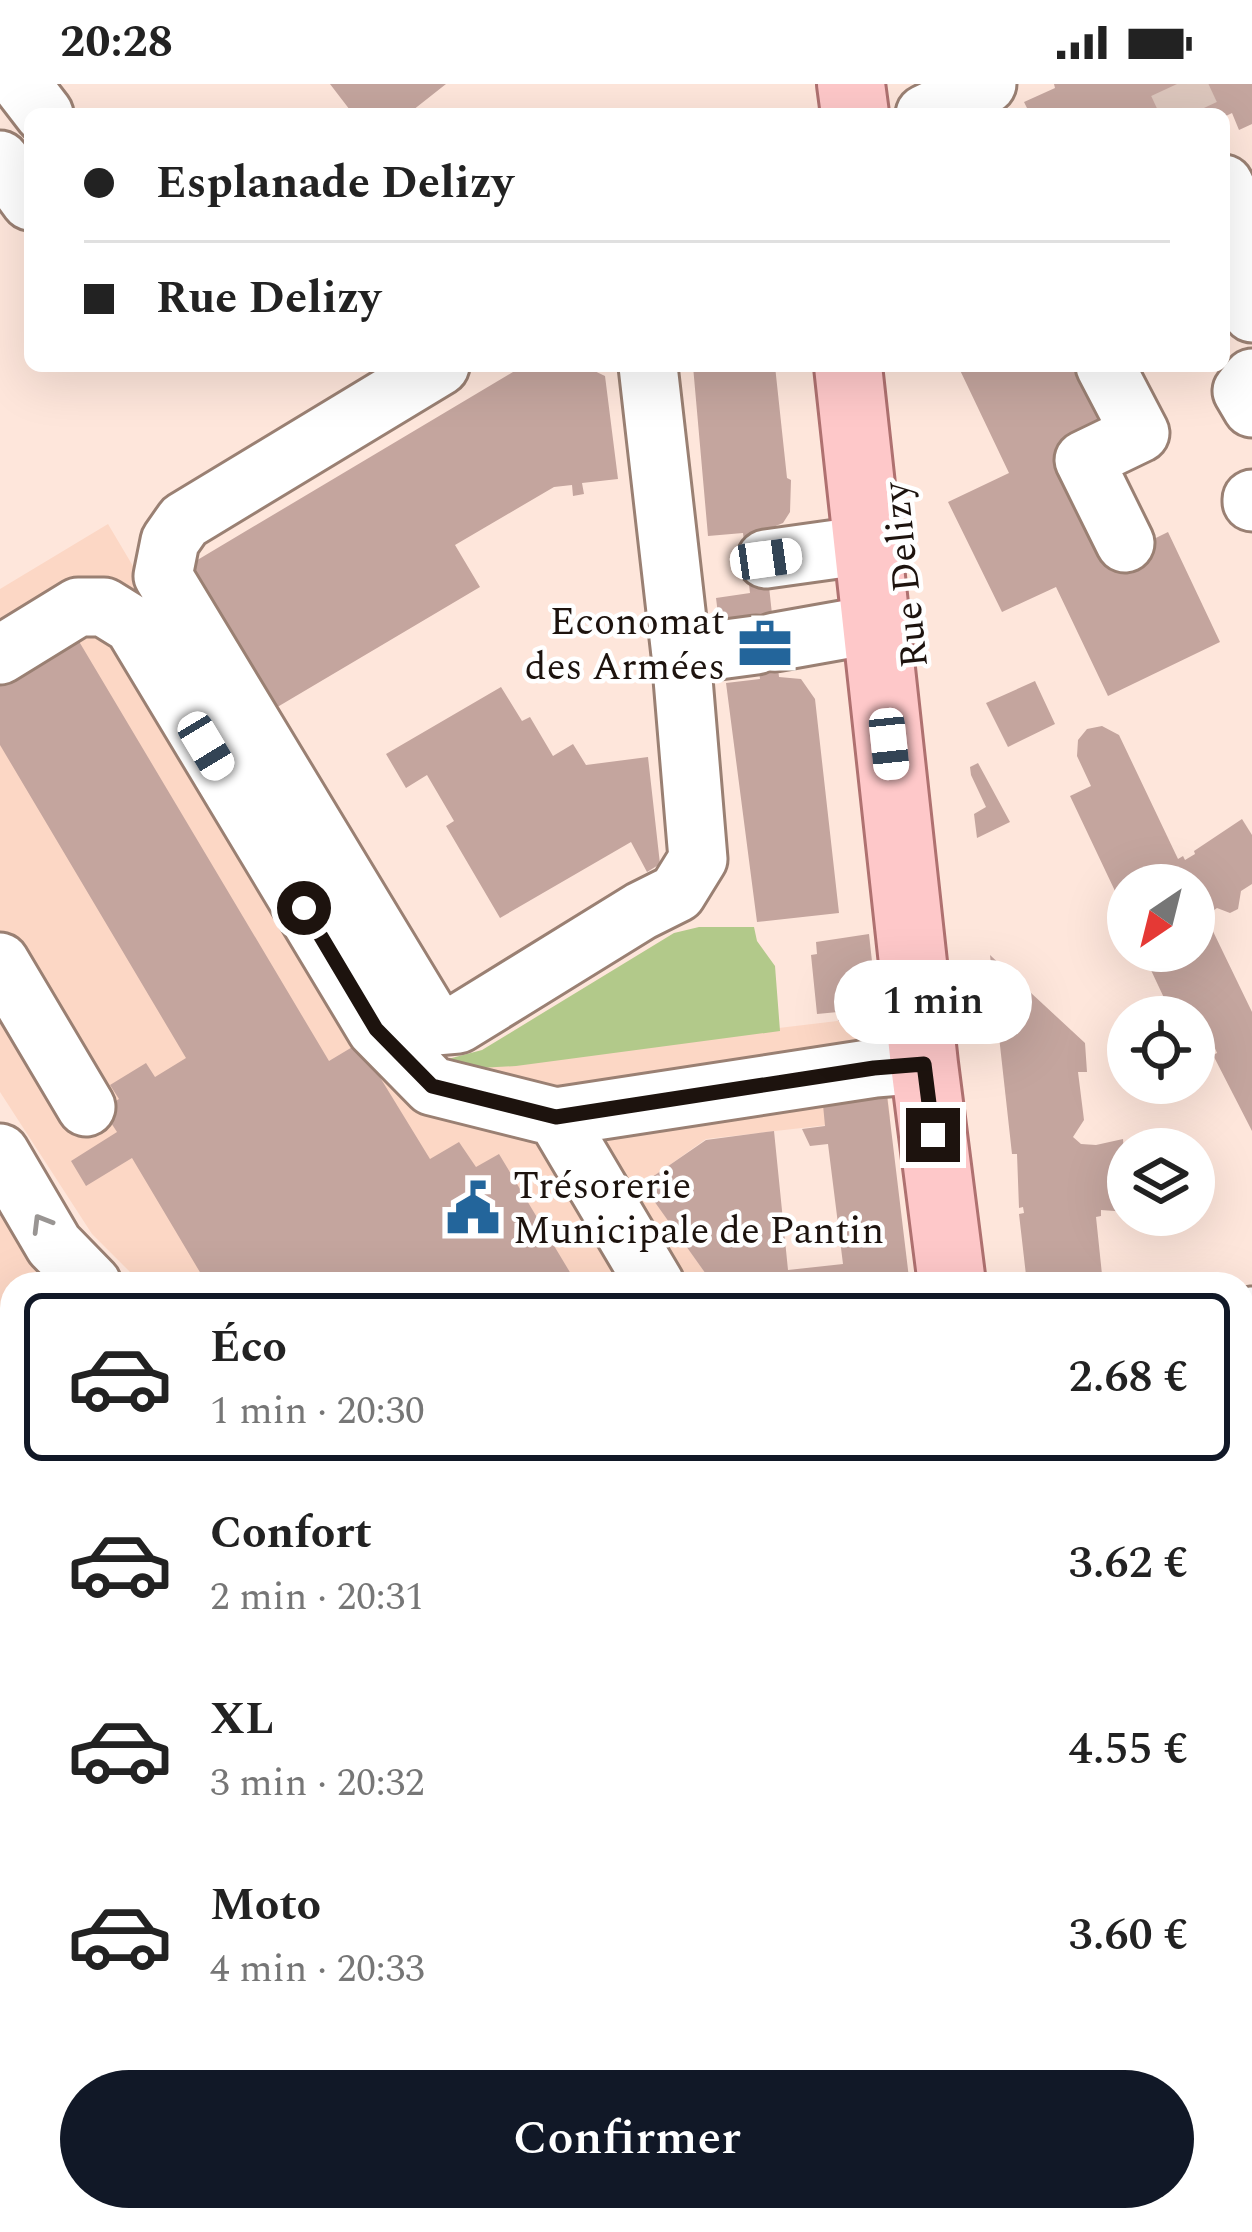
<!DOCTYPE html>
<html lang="fr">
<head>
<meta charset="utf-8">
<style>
	:root { --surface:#fff; --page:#f2f2f2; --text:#222; --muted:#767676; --line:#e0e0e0; --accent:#111827 }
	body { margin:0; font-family:Spectral,serif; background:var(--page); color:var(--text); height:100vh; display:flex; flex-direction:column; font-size:45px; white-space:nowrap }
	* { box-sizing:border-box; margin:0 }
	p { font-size:39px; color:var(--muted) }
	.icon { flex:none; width:66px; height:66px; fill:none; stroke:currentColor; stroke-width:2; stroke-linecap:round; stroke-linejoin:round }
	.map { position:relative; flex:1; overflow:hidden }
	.details { position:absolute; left:0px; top:1188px; width:1254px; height:960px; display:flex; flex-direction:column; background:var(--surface); border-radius:36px 36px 0 0; box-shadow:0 12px 48px #0002 }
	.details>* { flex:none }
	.top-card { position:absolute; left:24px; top:24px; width:1206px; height:264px; border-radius:18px; box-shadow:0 12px 48px #0002; display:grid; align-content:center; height:264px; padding:0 60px; background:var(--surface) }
	.needle { width:78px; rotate:215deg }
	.tools { position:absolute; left:1107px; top:780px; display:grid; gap:24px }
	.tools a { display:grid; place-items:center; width:108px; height:108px; border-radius:50%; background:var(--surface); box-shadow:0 12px 48px #0002; font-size:60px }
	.end { position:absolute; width:54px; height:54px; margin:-27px; border:15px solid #1d130e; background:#fff; box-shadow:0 0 0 6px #fff }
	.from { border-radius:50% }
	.bubble { position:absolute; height:84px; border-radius:42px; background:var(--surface); box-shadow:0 12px 48px #0002; font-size:39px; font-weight:600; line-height:84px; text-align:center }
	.car { position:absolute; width:36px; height:72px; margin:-36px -18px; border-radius:15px; box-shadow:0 0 9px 3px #0007; background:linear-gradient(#fff 24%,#345 0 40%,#fff 0 76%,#345 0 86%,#fff 0) }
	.top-card b { display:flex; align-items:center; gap:42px; height:114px; font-size:45px }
	.top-card b+b { border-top:3px solid var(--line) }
	.top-card i { width:30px; height:30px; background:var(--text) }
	ul { padding:21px 0 0; list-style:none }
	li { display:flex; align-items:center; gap:36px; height:168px; margin:0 24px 18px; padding:0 36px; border:6px solid transparent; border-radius:18px }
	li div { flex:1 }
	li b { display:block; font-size:45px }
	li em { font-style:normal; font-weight:600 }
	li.active { border-color:var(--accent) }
	li>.icon { width:108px; height:108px; stroke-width:1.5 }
	.cta { display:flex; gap:24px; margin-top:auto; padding:24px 60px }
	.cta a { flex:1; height:138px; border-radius:72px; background:var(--accent); color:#fff; font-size:48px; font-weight:600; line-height:138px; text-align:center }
	.status { display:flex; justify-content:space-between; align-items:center; height:84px; padding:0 60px; background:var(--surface); direction:ltr }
	.status svg { height:33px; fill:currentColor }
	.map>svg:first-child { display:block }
	.built { fill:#fcd7c5 }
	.green { fill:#b2c98a }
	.building { fill:#c4a59e }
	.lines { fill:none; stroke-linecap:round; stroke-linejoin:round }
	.minor-tunnel { stroke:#dcc6bc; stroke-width:57; stroke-dasharray:57 28; stroke-linecap:butt }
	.minor-casing { stroke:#9a8073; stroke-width:63 }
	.major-casing { stroke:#af7170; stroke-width:72 }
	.minor { stroke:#fff; stroke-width:57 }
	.major { stroke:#fec8c9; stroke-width:66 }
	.rail-casing { stroke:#5a4d46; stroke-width:14 }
	.rail { stroke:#fff; stroke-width:9; stroke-dasharray:27; stroke-linecap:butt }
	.oneway { stroke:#999593 }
	.route { stroke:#1d130e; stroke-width:15 }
	.labels { text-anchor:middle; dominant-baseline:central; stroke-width:9; stroke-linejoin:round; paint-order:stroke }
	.street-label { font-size:39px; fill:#1d130e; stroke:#fff }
	.poi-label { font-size:39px; fill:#1d130e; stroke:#fff; text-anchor:end }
</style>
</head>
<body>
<div class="status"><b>20:28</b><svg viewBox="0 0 49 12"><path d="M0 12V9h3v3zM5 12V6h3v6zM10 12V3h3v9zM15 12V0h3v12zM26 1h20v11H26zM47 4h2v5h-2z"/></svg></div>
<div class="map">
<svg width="1252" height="2148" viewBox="0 0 1252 2148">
	<rect width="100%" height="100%" fill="#fee6db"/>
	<path class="built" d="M108 440 404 939 440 974 465 978 525 974 879 932 890 1034 706 1055 643 1100 713 1200H142L92 1150 0 1008V505Z
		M0 1117 59 1200H12V1898L0 1894Z
		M656 2136H1220L1242 2148H659Z
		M515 2137 536 2148H0V2144Z"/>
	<path class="green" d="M699 843H754L757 857 775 882 780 947 516 982 479 984 448 975 482 966 674 849Z"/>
	<path class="building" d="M330 0H446L408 30H353Z
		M1054 0H1252V40L1239 46 1232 29 1224 33 1214 27 1207 30H1030L1024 18 1055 4Z
		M523 282H584L605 292 618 395 582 399 584 410 573 412 572 401 554 403 455 461 480 503 274 625 189 481Z
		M693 282H775L787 394 791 396 790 428 783 439 763 447 775 558 779 593 801 595 815 615 839 829 757 838 726 599 760 595 753 534 719 538 716 514 750 509 743 449 708 452Z
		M958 282H1097L1115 474 1168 448 1220 558 1108 612 1056 503 1002 528 948 418 1009 389Z
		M74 549 329 977 359 959 430 1075 459 1058 476 1083 499 1070 577 1200H207L132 1074 86 1102 71 1077 117 1048 102 1025 119 1015 110 1001 146 979 155 993 186 974 0 661V593Z
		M1035 597 1055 640 1008 663 986 619Z
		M501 603 522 637 530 633 553 672 573 660 586 681 648 673 660 780 647 788 631 758 500 834 446 742 454 737 427 691 406 704 386 670Z
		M1102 642 1119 651 1178 775 1183 772 1185 776 1195 770 1194 767 1242 735 1252 751V800L1241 807 1238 825 1230 829 1217 824 1210 829 1213 835 1208 837 1252 928V1047L1213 971 1217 969 1209 950 1194 957V933H1173L1142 867H1194V801H1128L1127 854 1115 807 1070 712 1091 702 1077 672 1078 656 1087 645Z
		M978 679 1010 738 977 754 974 730 986 723 971 691 970 683Z
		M869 850 877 923 855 927 856 935 838 937V928L817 930 811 871 817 870 816 858Z
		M990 871 1085 959 1087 988H1078L1084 1036 1073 1053 1081 1060 1096 1061 1123 1055 1128 1128 1101 1126V1132L1096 1133 1103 1200H1027L1019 1130 1024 1129 1023 1123 1019 1124 1017 1070H1012Z
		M886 1003 909 1194 862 1200H713L642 1100 706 1056 774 1047 788 1186 843 1180 828 1060 810 1062 802 1045 825 1042 822 1010Z
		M1244 1308H1252V1602H1248Z
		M297 2142 298 2148H187V2143Z"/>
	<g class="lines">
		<path class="minor-tunnel" d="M1177 0 1191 30"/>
		<defs>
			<path id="minor" d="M21 0 44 30
				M925 30 987 0
				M0 76 30 117
				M1224 100 1252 160
				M1224 174 1252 229
				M440 282 184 437 170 457 163 492 435 942 458 940 641 827 677 809 698 775 681 571 648 282
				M1105 282 1140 349 1084 376 1125 459
				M1252 294 1242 307 1252 324
				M1252 415V418
				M766 475 866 461
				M775 558 876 540
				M0 571 78 523H104L133 541 376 945 432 1002 556 1033 875 984 924 980
				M681 571 756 561
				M0 878 86 1023
				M556 1033 655 1200
				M0 1069 54 1161 92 1200
				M1242 1237 1252 1232
				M0 1773 12 1778
				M321 2136 323 2148
				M603 2136 607 2148"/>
			<path id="major" d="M851 0 855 30
				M848 282 924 980 952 1200
				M1242 1988 1252 1989
				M0 1999 12 1998
				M1242 2039 1252 2042
				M0 2089 12 2090"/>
		</defs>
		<use href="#minor" class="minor-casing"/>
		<use href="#major" class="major-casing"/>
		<use href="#minor" class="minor"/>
		<use href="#major" class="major"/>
		<defs>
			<path id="rail" d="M0 1361 12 1371
				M0 1442 12 1451
				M0 1468 12 1477
				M0 1518 12 1525
				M0 1544 12 1552
				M0 1588 12 1596
				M868 2136 888 2148
				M933 2136 952 2148
				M971 2136 990 2148
				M1033 2136 1052 2148
				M1074 2136 1093 2148
				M1134 2136 1153 2148"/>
		</defs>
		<use href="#rail" class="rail-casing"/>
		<use href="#rail" class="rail"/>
	</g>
	<defs><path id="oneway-chevron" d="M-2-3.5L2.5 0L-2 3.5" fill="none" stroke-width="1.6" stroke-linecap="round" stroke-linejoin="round" transform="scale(3)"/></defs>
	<use class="oneway" href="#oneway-chevron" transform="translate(41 1139) rotate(-121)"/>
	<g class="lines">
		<path class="route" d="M304 824 376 945 432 1002 556 1033 874 984 924 980 933 1051"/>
	</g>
	<defs>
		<symbol id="office-bare" viewBox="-9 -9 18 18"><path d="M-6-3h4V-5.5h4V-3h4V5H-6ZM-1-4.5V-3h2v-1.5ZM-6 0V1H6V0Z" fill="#23659b" stroke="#fff" stroke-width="2.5" paint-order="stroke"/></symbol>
		<symbol id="civic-bare" viewBox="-9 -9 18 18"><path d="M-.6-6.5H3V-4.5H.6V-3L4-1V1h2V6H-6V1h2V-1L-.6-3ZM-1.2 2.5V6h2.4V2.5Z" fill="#23659b" stroke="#fff" stroke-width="2.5" paint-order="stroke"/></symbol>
	</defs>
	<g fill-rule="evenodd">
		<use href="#office-bare" x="727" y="522" width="76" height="76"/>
		<use href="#civic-bare" x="435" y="1086" width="76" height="76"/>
	</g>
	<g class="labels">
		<g class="street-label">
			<text transform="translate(906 491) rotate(-96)">Rue Delizy</text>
		</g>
		<g class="poi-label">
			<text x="725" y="538">Economat<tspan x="725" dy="45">des Armées</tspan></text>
			<text x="513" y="1102" text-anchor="start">Trésorerie<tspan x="513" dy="45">Municipale de Pantin</tspan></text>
		</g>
	</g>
</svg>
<div class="tools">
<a><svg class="needle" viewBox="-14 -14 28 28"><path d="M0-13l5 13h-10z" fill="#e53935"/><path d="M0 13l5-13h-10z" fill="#767676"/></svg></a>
<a><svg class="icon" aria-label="locate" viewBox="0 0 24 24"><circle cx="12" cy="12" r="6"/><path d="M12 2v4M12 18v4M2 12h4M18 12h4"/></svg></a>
<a><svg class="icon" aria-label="layers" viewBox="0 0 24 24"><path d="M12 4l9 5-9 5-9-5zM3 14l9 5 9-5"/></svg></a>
</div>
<i class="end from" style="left:304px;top:824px"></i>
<i class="end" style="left:933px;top:1051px"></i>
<div class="bubble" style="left:834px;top:876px;width:198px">1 min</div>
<i class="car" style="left:766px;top:475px;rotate:82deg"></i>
<i class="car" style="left:889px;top:660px;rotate:174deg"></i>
<i class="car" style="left:206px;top:662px;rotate:149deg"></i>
<div class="top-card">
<b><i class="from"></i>Esplanade Delizy</b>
<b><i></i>Rue Delizy</b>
</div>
<section class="details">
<ul>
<li class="active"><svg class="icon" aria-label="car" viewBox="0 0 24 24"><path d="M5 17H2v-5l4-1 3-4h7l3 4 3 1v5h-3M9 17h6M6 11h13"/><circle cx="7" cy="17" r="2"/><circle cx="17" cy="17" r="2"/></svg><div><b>Éco</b><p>1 min · 20:30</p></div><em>2.68 €</em></li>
<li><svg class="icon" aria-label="car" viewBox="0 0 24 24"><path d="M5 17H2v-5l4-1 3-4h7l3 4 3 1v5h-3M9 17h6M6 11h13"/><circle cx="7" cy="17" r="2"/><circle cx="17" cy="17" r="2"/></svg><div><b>Confort</b><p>2 min · 20:31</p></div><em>3.62 €</em></li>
<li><svg class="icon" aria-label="car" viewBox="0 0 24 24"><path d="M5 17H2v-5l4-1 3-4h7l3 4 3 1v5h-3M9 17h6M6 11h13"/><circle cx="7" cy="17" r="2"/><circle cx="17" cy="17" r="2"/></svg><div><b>XL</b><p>3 min · 20:32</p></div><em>4.55 €</em></li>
<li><svg class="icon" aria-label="car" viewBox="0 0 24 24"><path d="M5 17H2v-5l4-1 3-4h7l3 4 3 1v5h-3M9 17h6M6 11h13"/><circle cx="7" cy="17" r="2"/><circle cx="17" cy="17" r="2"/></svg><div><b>Moto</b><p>4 min · 20:33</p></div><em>3.60 €</em></li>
</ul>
<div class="cta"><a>Confirmer</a></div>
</section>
</div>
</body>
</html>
